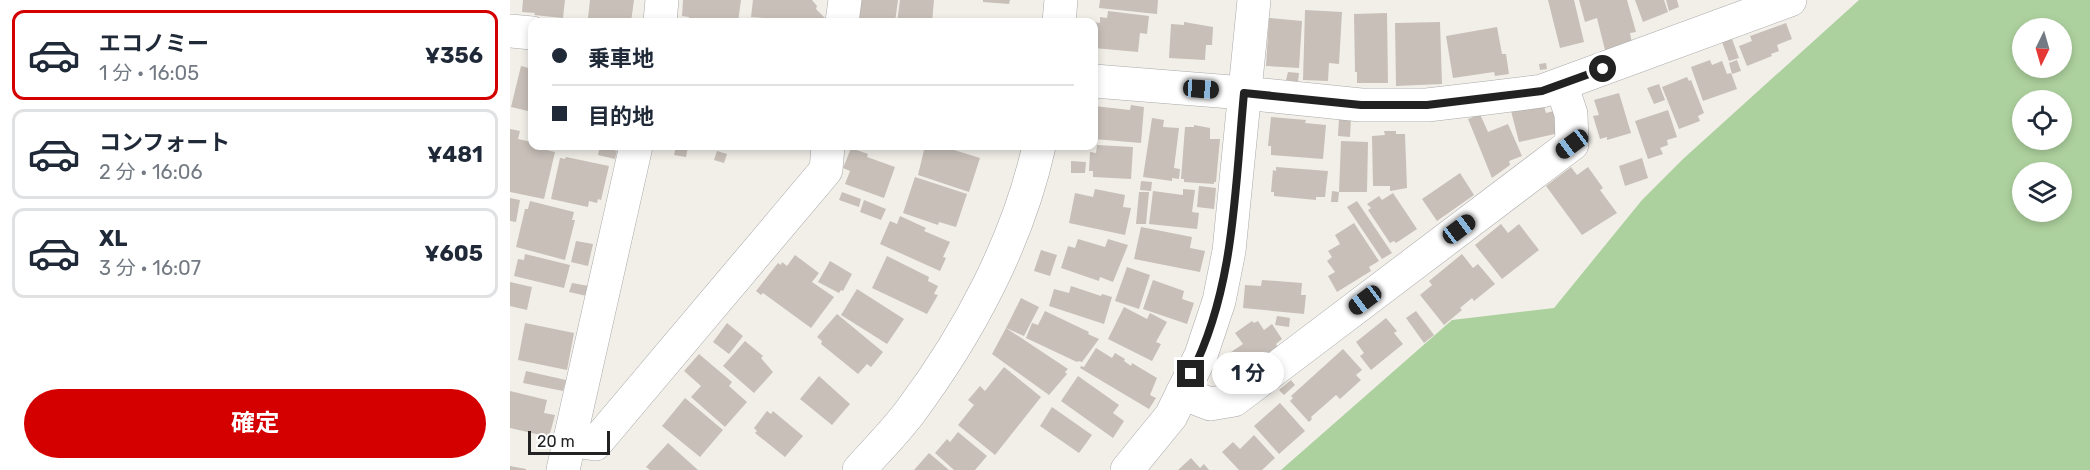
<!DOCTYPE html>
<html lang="ja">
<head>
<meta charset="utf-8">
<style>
	:root { --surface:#fff; --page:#f6f6f7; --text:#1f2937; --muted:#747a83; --line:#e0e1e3; --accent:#d40000 }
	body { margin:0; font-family:Rubik,"Noto Sans JP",sans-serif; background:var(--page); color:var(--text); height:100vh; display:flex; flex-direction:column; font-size:22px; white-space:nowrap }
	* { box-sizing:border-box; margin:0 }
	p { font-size:20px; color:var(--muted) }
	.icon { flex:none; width:33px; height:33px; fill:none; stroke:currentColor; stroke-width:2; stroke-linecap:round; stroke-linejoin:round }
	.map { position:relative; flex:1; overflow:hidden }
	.drawer { display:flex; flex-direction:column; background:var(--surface); width:510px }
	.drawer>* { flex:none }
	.hud { position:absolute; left:18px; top:18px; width:570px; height:132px; border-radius:12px; box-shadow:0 3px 9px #0003; display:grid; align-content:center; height:132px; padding:0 24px; background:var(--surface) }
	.needle { width:39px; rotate:185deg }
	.fabs { position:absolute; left:1502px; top:18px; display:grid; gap:12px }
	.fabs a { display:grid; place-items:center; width:60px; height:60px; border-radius:50%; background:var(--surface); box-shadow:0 3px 9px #0003; font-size:30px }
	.scale { position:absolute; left:18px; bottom:15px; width:82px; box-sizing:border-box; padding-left:6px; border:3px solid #222; border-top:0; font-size:16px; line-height:21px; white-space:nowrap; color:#222; -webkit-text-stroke:4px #fff; paint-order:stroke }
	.end { position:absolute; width:27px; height:27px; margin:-14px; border:8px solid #222; background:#fff; box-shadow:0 0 0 3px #fff }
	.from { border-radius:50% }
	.bubble { position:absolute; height:42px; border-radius:21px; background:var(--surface); box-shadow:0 3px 9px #0003; font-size:20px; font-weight:700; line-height:42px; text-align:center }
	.car { position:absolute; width:18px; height:36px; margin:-18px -9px; border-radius:8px; box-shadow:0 0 4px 2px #0007; background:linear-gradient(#222 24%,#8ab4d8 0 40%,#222 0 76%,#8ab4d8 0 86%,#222 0) }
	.hud b { display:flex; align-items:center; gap:21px; height:57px; font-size:22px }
	.hud b+b { border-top:2px solid var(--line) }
	.hud i { width:15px; height:15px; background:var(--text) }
	ul { padding:10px 0 0; list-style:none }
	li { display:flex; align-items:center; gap:18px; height:90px; margin:0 12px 9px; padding:0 12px; border:3px solid var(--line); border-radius:12px }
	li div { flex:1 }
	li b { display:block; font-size:22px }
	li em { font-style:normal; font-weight:700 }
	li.on { border-color:var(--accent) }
	li>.icon { width:54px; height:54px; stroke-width:1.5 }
	.button { display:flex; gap:12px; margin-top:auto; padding:12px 24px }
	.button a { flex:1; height:69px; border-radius:36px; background:var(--accent); color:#fff; font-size:24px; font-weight:700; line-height:69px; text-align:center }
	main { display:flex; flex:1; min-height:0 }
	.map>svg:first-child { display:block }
	.forest { fill:#add19e; fill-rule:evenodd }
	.building { fill:#c7bfb8 }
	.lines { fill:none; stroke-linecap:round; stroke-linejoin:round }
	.minor-casing { stroke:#a9a9a9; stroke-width:34 }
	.minor { stroke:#fff; stroke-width:33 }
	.route { stroke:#222; stroke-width:8 }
</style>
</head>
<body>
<main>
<section class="drawer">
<ul>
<li class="on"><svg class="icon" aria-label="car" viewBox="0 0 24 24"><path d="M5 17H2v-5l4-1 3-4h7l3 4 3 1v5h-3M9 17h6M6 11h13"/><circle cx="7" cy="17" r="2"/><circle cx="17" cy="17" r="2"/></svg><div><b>エコノミー</b><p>1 分 · 16:05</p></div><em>¥356</em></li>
<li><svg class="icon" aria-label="car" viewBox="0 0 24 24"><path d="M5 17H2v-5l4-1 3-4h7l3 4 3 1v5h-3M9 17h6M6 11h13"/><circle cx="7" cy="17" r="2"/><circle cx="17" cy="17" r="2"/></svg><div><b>コンフォート</b><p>2 分 · 16:06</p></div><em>¥481</em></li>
<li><svg class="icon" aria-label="car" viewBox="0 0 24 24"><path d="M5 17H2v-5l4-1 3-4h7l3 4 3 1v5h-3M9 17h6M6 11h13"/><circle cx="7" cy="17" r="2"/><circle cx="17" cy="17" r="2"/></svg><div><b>XL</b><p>3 分 · 16:07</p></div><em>¥605</em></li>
</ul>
<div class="button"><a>確定</a></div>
</section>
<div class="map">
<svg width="1580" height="470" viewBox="0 0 1580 470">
	<rect width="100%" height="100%" fill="#f2efe9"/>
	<path class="forest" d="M1349 0H1580V470H771L942 320 1044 308 1132 200 1173 159ZM1512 28H1551V68H1512ZM1512 100H1551V140H1512ZM1512 172H1551V212H1512Z"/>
	<path class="building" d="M13 0H55L53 18 24 15 25 13 12 12Z
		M80 0H124L121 22 78 18Z
		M173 0H231L228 22H179V17L172 16Z
		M243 0H302L307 6 306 9 316 19 312 22H255V18L241 17Z
		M350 0H388L385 22H347Z
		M390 0H424L422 22H387Z
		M473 0H500L499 4 473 2Z
		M590 0H648L647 14 589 8Z
		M1038 0H1064L1074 42 1050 48Z
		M1069 0H1117L1126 32 1120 33 1122 43 1095 50 1087 18 1075 22Z
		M1125 0H1154L1158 12 1133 22Z
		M1156 0H1167L1169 7 1159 11Z
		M795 10 832 12 829 64 819 63 818 81 793 80Z
		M598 11 639 16 637 34 630 33 628 52 584 48V22L590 23V17L597 18Z
		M877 13 878 83H847V72H845L844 14Z
		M759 18 792 21 789 68 756 66Z
		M674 22 703 27 702 45H696L695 60 659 58 661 24 674 25Z
		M930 22 932 84 886 86 885 23Z
		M1276 23 1282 39 1267 45 1269 51 1261 54 1262 56 1237 66 1229 46 1242 41 1240 36Z
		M987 27 992 54H996L999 74 985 76 984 72 943 78 936 36Z
		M1222 39 1229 58 1219 61 1212 42Z
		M1200 60 1202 65 1212 61 1217 74 1221 73 1227 89 1193 101 1181 67Z
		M1227 60 1231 71 1222 74 1219 63Z
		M1036 63 1037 69 1030 70 1029 64Z
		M11 66 22 69V112L1 107Z
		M778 72 789 73 788 82 776 80Z
		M1177 77 1179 81 1181 80 1194 113 1188 116 1190 121 1169 129 1152 87Z
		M1149 84 1155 100 1144 104 1137 88Z
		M1109 93 1121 133 1097 140V137L1090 139 1083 116 1089 115 1084 100Z
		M1033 103 1036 113 1044 111 1049 133 1009 142 1001 111Z
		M621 105 634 107 631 143 584 139V106L620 110Z
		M1158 110 1167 137 1157 140 1158 145 1150 148 1153 154 1138 159 1125 121Z
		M970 114 978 132 998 124 1012 156 999 161 1000 165 982 178 958 119Z
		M761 117 796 120 795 123 816 125 813 159 761 155V146H758Z
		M829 117 841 118 840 137 828 136Z
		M642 118 654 120 653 127 669 128 664 168 670 169 669 179 662 178V181L633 177Z
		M684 125 700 128V139H710L706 182H704V184L674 182V179H671L675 127H684Z
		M0 129 10 131 8 139 22 142V146H29L28 148 45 152 34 199 0 192Z
		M874 131H886V134H895L897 188 880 191V186H863L862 136 875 135Z
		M831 141 858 142 857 192H829Z
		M587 145 623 147 621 179 583 177V171H579L580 152 586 153Z
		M90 146 107 151 105 159 88 155Z
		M166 146 178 147 176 157 164 155Z
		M266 146H282L281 150 266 148Z
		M415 146H431L470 158 459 192 408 175Z
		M341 148 358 154 357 157 385 167 374 198 335 184 340 171 333 168Z
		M207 151 217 154 214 163 204 160Z
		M56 157 99 166 91 200 88 199 87 203 79 201 78 207 41 199 50 158 55 159Z
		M1132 158 1138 178 1115 186 1109 166Z
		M561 161 576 162 575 173H561Z
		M766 167 818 171 815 197H806V200L764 196V192H761L763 170 766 171Z
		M1061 167 1067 175 1078 167 1093 188 1090 190 1107 213 1072 235 1036 186Z
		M950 173 964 195 927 221 912 199Z
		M405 177 457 194 446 227 429 222 428 225 393 213Z
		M631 181 642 182 641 191 630 190Z
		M689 186 706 188 704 209 687 207Z
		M585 189 615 195 613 207 621 208 615 235 559 223 565 193 583 197Z
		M673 189 685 190 682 212 689 213 687 229 639 224 643 191 673 195Z
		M822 191 829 192 828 202H821Z
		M332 192 351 199 349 207 329 200Z
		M629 192H639L636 224H626Z
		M883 193 907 229 886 243 884 241 880 243 858 210 861 208 857 204 869 196 872 200Z
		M0 198 10 200 6 222 0 221Z
		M354 200 376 209 371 220 350 212Z
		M20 201 64 212 62 220H65L55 260 6 247 15 209H18Z
		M847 201 882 253 872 259 837 207Z
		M390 216 416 228 414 231 440 242 433 257 436 258 430 271 370 244 380 221 387 224Z
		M844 223 869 261 859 267 861 271 827 292 818 276 825 272 817 261 822 257 818 251 830 244 825 235Z
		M991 224 998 233 1009 224 1029 250 992 279 965 245Z
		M631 227 682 237 680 248 695 251 690 272 624 259Z
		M568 239 595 247 598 239 618 245 603 282 590 277 589 281 551 268 558 246 565 248Z
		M66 241 83 244 78 266 61 262Z
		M531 250 547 255 540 276 524 271Z
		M15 254 60 265 54 288 4 276 8 259 14 260Z
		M952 254 963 268 968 264 985 284 964 301 962 298 950 308 952 310 934 325 910 295 922 285 919 281Z
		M285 255 309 273 302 282 324 297 301 328 253 293 251 295 246 291 268 263 271 265 272 262 277 266Z
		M377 256 419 277 418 281 428 286 424 294 428 295 417 314 362 288Z
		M320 261 342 274 333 291 331 290 329 293 308 282Z
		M617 267 640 275 629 309 605 301Z
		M643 280 674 291 672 299 684 303 677 324 633 309Z
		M752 280 792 283 791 295H796L794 314 733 308 735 285 751 286Z
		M0 282 22 287 17 310 0 306Z
		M62 283 79 286 77 296 59 292Z
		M561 286 591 296 592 294 602 297 594 324 539 306 544 289 559 293Z
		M347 289 394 319 377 344 331 315Z
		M511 298 529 307 514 336 496 328Z
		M614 307 637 319 640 313 657 322 646 342 651 344 642 361 598 339Z
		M535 311 579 332 578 334 589 339 572 362 568 361 567 362 516 338 522 323 528 325Z
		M906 311 924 335 914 343 896 318Z
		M327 314 373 352 361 367 357 364 348 374 311 344 312 341 307 337Z
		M767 316 780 318 779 327 765 325Z
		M876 318 887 331 884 333 893 344 861 370 850 356 854 353 846 342Z
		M742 321 744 323 748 321 754 330 762 324 772 339 766 344 768 347 730 372 718 354 733 344 725 333Z
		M15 323 64 333 57 370 8 360Z
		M217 323 233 336 219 354 203 342Z
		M496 328 558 369 555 372 557 374 539 395 482 354Z
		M235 341 253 356 251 358 263 372 244 393 213 366Z
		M586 348 602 358 605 353 615 359 614 361 621 366 622 363 647 378 640 395 646 398 639 409 570 368 571 366 574 367Z
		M833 349 852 370 846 375 851 380 830 399 826 395 801 417 802 419 799 422 780 401 783 398 781 396Z
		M189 354 222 382 219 386 237 402 215 427 181 397 191 386 174 371Z
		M494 367 531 397 485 455 448 425 464 405 458 400 470 386 475 391Z
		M16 371 56 380 53 391 13 383Z
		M309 376 340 404 322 425 290 399Z
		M568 376 609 405 603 413 614 421 603 438 551 401Z
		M781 380 785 385 774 395 769 390Z
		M0 391 37 400 34 413 45 415 39 437 0 428Z
		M175 398 213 430 190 457 152 426Z
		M770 403 795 431 769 454 744 426Z
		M542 407 582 435 569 453 530 426Z
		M257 411 261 414 263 411 293 436 275 457 245 433 247 431 244 428Z
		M448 432 477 456 465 470H444L425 453 437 439 440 442Z
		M744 435 765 458 752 470H729L712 452 723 442 730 449Z
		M158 443 188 470H140L136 467Z
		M419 453 439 470H404Z
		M681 458 690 468 694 464 699 470H668Z
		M0 466 16 469V470H0Z"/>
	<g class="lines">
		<defs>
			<path id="minor" d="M150 22 152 0
				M332 22 335 0
				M549 22 551 0
				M0 31 22 33
				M584 81 734 93 851 105H917L977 98 1032 91 1280 0
				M672 393 700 404 724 400 1062 144 1061 114 1051 84
				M59 440 85 444 316 170 318 146
				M53 470 126 146
				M349 470C366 451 385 432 400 412 459 333 508 241 529 146
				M617 470 661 416 691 355 709 301 719 251 744 0"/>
		</defs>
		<use href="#minor" class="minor-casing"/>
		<use href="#minor" class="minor"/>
	</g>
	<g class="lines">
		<path class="route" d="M681 374C725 288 725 187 734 93L851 105H917L1032 91 1093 69"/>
	</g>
</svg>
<div class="fabs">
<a><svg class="needle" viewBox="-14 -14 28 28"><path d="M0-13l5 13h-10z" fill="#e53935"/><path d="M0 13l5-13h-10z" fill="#747a83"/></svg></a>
<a><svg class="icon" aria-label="locate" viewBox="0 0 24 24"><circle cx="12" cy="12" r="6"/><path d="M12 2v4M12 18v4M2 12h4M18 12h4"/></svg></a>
<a><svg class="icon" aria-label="layers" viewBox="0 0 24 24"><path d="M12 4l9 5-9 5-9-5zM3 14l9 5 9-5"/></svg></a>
</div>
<div class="scale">20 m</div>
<i class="end from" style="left:1093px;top:69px"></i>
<i class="end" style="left:681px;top:374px"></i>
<div class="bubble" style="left:702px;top:352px;width:72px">1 分</div>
<i class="car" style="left:691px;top:89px;rotate:94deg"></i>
<i class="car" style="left:1062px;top:144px;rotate:233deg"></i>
<i class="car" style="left:949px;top:229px;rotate:53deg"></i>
<i class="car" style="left:855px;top:300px;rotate:233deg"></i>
<div class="hud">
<b><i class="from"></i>乗車地</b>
<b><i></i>目的地</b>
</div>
</div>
</main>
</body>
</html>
